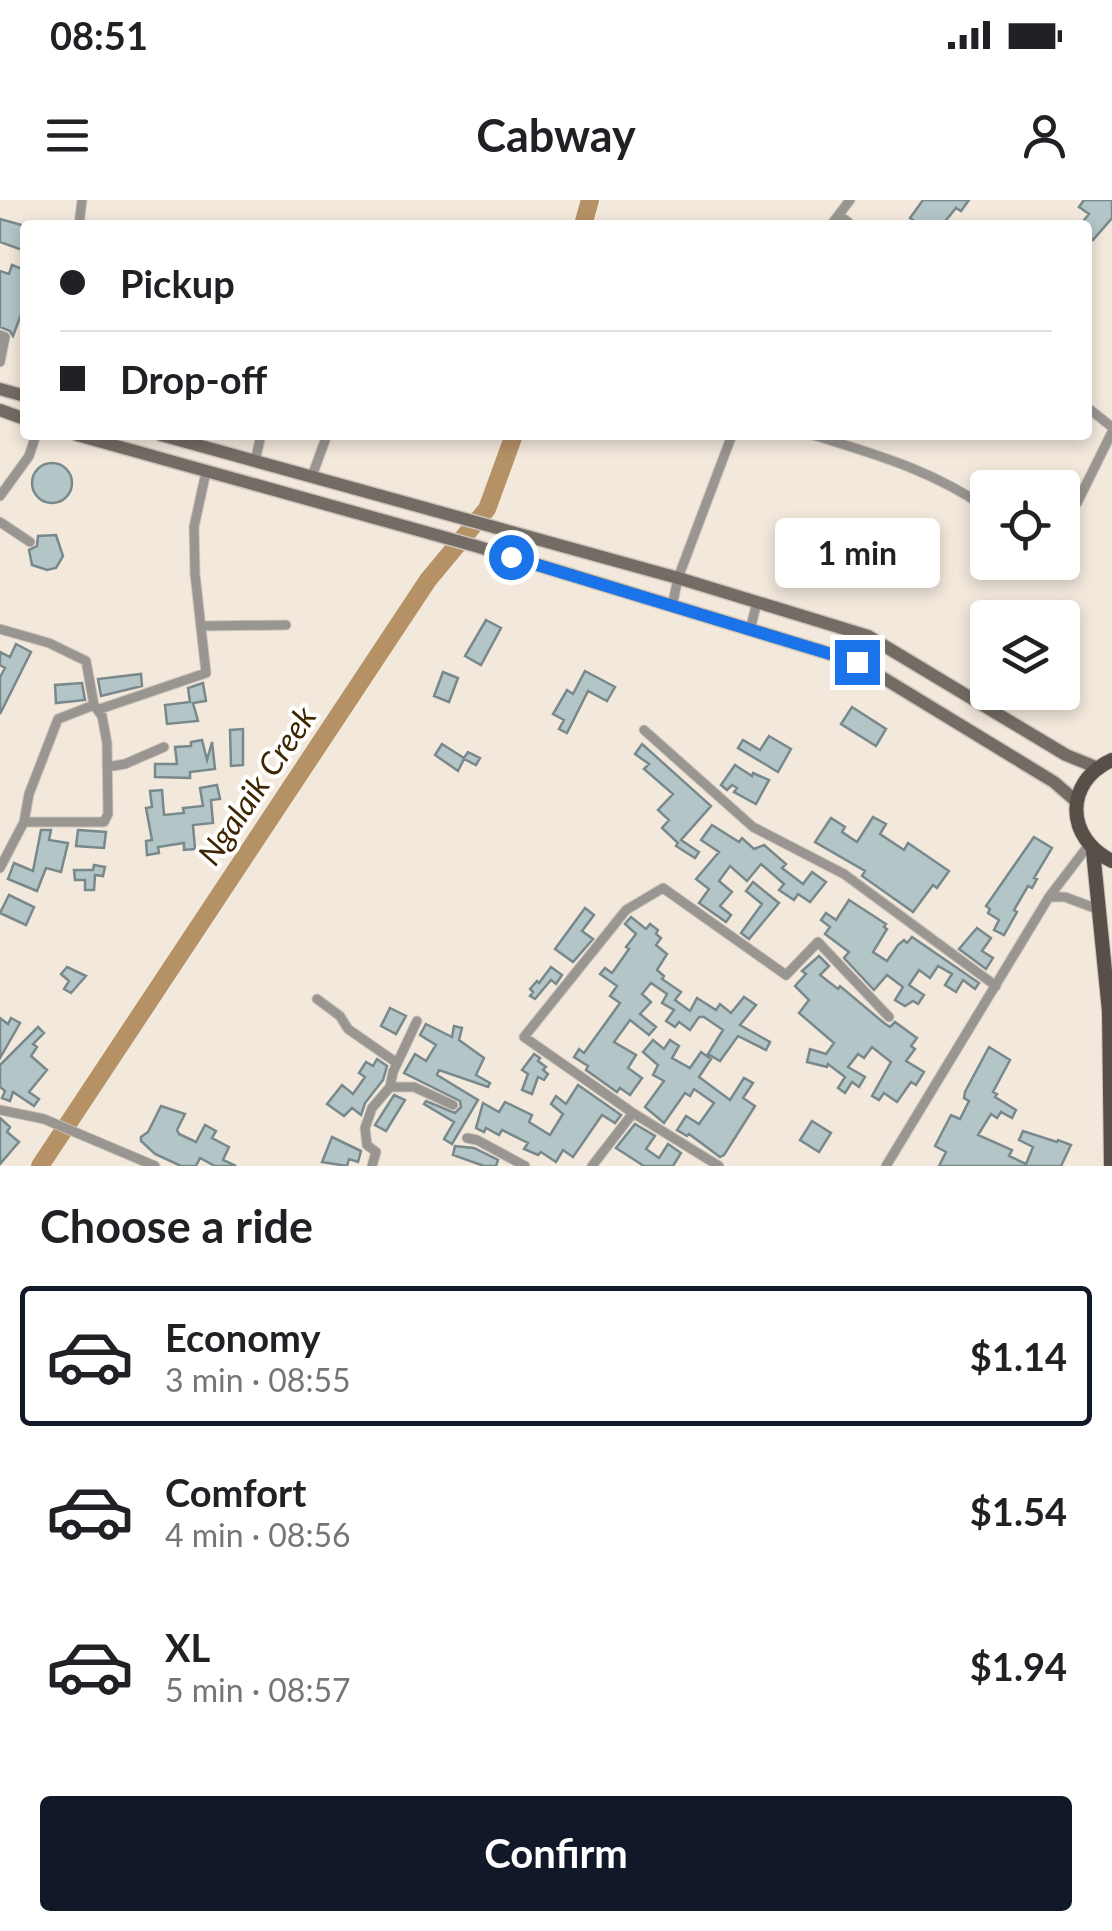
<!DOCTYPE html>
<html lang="en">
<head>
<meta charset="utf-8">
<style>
	:root { --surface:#fff; --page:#f2f2f2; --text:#202124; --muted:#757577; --line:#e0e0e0; --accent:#111827 }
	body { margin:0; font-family:Lato,sans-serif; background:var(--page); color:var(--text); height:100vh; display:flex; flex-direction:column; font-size:38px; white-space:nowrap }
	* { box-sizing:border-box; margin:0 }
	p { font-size:32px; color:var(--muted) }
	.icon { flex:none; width:55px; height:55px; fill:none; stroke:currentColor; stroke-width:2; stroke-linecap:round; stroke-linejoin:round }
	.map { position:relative; height:966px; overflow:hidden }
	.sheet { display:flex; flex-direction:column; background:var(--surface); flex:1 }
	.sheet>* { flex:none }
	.hud { position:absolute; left:20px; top:20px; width:1072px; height:220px; border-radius:10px; box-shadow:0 5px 15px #0003; display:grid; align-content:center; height:220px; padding:0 40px; background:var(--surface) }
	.fabs { position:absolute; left:970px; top:270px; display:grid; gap:20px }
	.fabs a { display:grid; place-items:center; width:110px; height:110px; border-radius:10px; background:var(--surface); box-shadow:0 5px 15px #0003; font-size:50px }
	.end { position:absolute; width:45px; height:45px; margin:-22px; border:12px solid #1a73e8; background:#fff; box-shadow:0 0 0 5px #fff }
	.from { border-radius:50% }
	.bubble { position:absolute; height:70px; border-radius:10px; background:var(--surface); box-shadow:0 5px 15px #0003; font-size:32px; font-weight:700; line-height:70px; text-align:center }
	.hud b { display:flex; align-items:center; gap:35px; height:95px; font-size:38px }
	.hud b+b { border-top:2px solid var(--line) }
	.hud i { width:25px; height:25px; background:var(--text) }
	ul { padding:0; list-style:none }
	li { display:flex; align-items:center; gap:30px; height:140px; margin:0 20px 15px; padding:0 20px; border:5px solid transparent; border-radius:10px }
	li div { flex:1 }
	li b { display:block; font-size:38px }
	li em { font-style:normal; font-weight:700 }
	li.on { border-color:var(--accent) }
	li>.icon { width:90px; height:90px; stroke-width:1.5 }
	h2 { padding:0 40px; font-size:45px; line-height:120px }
	.cta { display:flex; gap:20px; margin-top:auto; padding:20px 40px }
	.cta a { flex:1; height:115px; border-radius:10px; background:var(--accent); color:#fff; font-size:40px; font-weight:700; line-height:115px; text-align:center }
	.status { display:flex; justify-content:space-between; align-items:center; height:70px; padding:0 50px; background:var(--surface); direction:ltr }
	.status svg { height:28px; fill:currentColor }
	header { display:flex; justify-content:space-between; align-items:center; height:130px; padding:0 40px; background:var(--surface); font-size:45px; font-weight:700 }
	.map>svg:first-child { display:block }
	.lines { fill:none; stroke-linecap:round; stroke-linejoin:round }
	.river { stroke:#b59166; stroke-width:18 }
	.building { fill:#b3c5c7; stroke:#79898b; stroke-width:2.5 }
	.minor-casing { stroke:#cdc4ba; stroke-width:11 }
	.secondary-casing { stroke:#cdc4ba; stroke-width:15 }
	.primary-casing { stroke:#cdc4ba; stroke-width:16 }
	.minor { stroke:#999590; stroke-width:9 }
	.secondary { stroke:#736c65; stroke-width:12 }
	.primary { stroke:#585048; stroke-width:14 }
	.route { stroke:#1a73e8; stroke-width:12 }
	.labels { text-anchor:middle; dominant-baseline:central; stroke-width:8; stroke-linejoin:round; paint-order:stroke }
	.water-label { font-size:32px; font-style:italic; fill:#3f2602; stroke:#fff }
</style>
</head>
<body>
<div class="status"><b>08:51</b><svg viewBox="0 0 49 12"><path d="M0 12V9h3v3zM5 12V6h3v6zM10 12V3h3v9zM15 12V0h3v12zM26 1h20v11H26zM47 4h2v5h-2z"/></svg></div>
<header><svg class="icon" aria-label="menu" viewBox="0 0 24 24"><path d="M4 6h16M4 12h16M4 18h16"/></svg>Cabway<svg class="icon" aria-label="person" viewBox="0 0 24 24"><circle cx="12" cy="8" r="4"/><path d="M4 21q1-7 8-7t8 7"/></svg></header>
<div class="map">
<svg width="1112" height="966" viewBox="0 0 1112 966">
	<rect width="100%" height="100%" fill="#f2e8dc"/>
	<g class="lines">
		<path class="river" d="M583 25 590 0
			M40 966 428 380 487 309 514 235"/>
	</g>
	<path class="building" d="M923 0H969L961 11 956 8 942 25H920L910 18Z
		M1084 0H1112V18L1093 40 1088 36V25H1080L1089 14 1079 7Z
		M0 19 25 26V51L0 42Z
		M12 65 25 70V104L13 136 10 131 0 127V71L9 74Z
		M32 283a20 20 0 1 1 40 0a20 20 0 1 1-40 0Z
		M56 335 63 356 56 368 47 370 32 365 29 350 37 346 38 336Z
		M486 420 501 428 481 465 465 456Z
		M16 444 31 452 0 514V477L5 468 0 465V452L10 457Z
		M585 471 615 487 607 501 588 491 567 533 559 529 564 520 553 514 567 490 573 494Z
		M443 472 458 478 449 502 434 496Z
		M141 474 142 486 101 496 98 479Z
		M82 483 85 500 56 503 55 485Z
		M203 483 206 501 193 503 198 521 167 524 165 505 190 502 188 488Z
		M852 507 886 529 876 546 841 524Z
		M243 529V565L231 566 230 530Z
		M769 536 791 549 778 572 738 548 743 540 760 550Z
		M202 540 207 560 212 542 215 569 190 572V578L155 577V564H177L175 547 191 546V542Z
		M442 544 464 558 468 552 480 558 476 565 464 559 458 571 435 555Z
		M642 544 711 606 681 640 699 652 695 658 676 646 678 643 662 628 669 620 658 610 673 594 644 569 649 564 635 554Z
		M735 565 752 576 753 573 769 580 756 604 734 592 737 588 732 585 727 590 721 585Z
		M217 585 220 599 211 600 213 623 193 625 195 649 184 650V643L158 647 159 653 147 655 146 641 152 640 146 608 152 607 150 591 162 590 164 615 184 613 183 608 203 606 200 588Z
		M873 617 886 624 880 634 904 650 908 643 949 671 937 688 933 685 913 712 862 676 865 671 815 642 831 618 845 627 842 632 857 642Z
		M712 625 739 642 742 638 754 649 764 645 786 664 782 668 803 684 812 672 826 682 810 702 798 694 794 700 779 690 784 684 761 664 747 681 730 666 719 681 732 692 720 706 731 715 726 722 699 703 709 689 696 679 719 652 701 640Z
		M41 630H51L49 640 68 643 61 672 46 668 37 691 8 679 14 663 33 671Z
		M78 630 106 632 104 648 76 646Z
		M1034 637 1052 648 1034 678 1037 679 1032 688 1028 686 1014 710 1017 712 1004 735 994 730 999 720 988 713 990 709 986 706Z
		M94 665 105 667 103 676 95 675 94 690H85V680H75L74 670H93Z
		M753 682 779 703 749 739 741 733 762 704 746 691Z
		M9 695 34 707 26 725 0 713Z
		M849 700 886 724 884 727 887 729 873 752 887 761 898 745 904 740 907 743 912 737 979 783 975 789 963 780 956 792 945 785 952 774 938 766 930 778 919 770 909 785 924 795 918 804 913 801 905 806 895 800 903 787 887 775 874 790 844 758 849 752 825 734 830 727 821 720 826 713 836 720Z
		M585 708 594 715 582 731 593 739 573 762 555 749Z
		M631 717 646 729 650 724 658 730 656 734 661 738 656 745 667 754 657 770 664 776 662 779 681 792 675 800 690 811 697 798 716 810 720 804 731 813 744 797 756 805 740 825 770 842 766 850 738 836 720 861 708 854 723 830 704 817H699L690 830 679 822 675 827 666 821 674 810 662 803 667 794 651 783 642 794 651 802 640 814 656 827 649 835 630 820 614 842 636 855 628 868 642 878 630 895 620 888 617 892 586 870 588 866 574 857 579 849 584 853 620 803 610 796 617 786 600 774 605 768 612 773 629 749 626 747 636 734 625 724Z
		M977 728 991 738 982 751 993 758 986 769 959 749Z
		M819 756 829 766 820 775 838 789 840 786 884 823 890 827 895 822 917 838 911 846 915 849 906 861 924 872 916 885 911 882 897 902 884 893 879 900 872 896 891 862 872 847 864 858 858 854 848 867 865 877 859 887 852 882 845 893 838 888 845 877 828 864 827 867 807 862 810 849 826 854 834 843 799 813 809 800 795 786 806 774 802 771Z
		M67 767 86 776 71 793 64 789 69 781 61 774Z
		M551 767 562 775 556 784 551 780 535 799 530 796 533 792 530 789 537 781 539 783Z
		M390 808 406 816 396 834 381 826Z
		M0 818 8 824 11 818 20 823 0 858Z
		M426 824 452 837 454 826 462 828 459 840 484 858 476 875 490 883 488 887 439 870 437 875 478 900 452 944 444 939 454 922 424 904 426 901 455 913 461 907 460 901 404 873 415 854 426 861 436 845 420 835Z
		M38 827 44 833 33 844 37 847 31 856 47 870 29 892 39 899 34 906 13 892 10 901 2 898 5 891 0 887V865Z
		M653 840 664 849 670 840 679 846 672 858 690 868 701 852 711 859 699 877 730 900 744 878 753 883 743 898 755 906 724 955 720 957 689 934 687 936 677 930 686 916 699 924 714 903 694 889 690 896 685 893 664 923 645 907 664 881 653 875 658 865 643 852Z
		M989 847 1010 860 993 892 997 894 995 897 1016 910 1012 918 1001 912 997 918 991 914 978 935 1012 950 1009 956 1026 964 1033 947 1019 940 1023 931 1057 942 1058 940 1071 945 1061 966H939L946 952 935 946 951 915 960 919 969 901 964 898 965 892Z
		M534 854 540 858 538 861 546 867 543 870 548 874 544 880 538 877 532 894 522 890 528 874 522 870Z
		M377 859 387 866 383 880 365 903 361 915 352 908 344 916 327 904 342 885 353 894 365 877 359 873 366 862 373 866Z
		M578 885 621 915 615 923 602 915 573 957 563 950 556 962 541 952 538 955 524 949 528 943 502 930 499 935 486 928 484 932 476 928 483 903 499 912 505 902 532 915 529 922 550 935 563 914 551 904 556 896 566 904Z
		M394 895 405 900 386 931 375 925Z
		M161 906 185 914 177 930 179 934 196 942 205 925 216 931 212 938 229 947 223 960 236 966H215L200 958 196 966H181L155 954 141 941V937L148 932Z
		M0 918 10 927 7 932 19 942 0 964Z
		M812 921 831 933 819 952 800 940Z
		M635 924 655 936 646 949 659 958 668 944 681 953 673 966H644L616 948Z
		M332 937 361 951 358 962 349 959 347 966 322 962Z
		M455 946 474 948 498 960 496 966H484L453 955Z"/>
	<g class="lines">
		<defs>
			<path id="minor" d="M839 15 852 25
				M79 25 82 0
				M831 25 850 0
				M0 135 5 137 0 162
				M1088 208 1112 227
				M813 235C877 255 932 270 988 309
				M255 261 261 235
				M312 276 327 235
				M0 296 29 256 36 235
				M1062 319 1077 303 1112 232
				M0 322 30 342
				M672 407 678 378 732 235
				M201 426 286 425
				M0 429 49 443 86 461 94 505 102 516 107 543 108 614 104 622H24
				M750 430 757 402
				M100 509 206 473 195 374 194 327 206 272
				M644 530 753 627 844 674 996 786
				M107 567 125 564 164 547
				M0 668 24 622 29 594 58 519 94 505
				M1049 697H1065L1097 709
				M317 799 340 816 348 829 397 863
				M390 887H414L453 905
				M0 910 44 919 155 966
				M467 938 477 940 525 966
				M372 966 376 952 367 945 365 928 372 908 390 887 393 872 417 821
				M592 966 633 913
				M719 966 633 913 524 837 626 710 663 688 786 775 818 742 889 817
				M886 966 1049 697 1088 646"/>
			<path id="secondary" d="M0 189 25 196
				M0 210 25 219
				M77 235 479 347 857 462 1054 582 1077 602
				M161 235 678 378 868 436 1066 555 1098 568"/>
			<path id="primary" d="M1112 560C1063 582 1066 639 1112 661
				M1093 651 1109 811 1111 966"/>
		</defs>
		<use href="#minor" class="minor-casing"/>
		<use href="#secondary" class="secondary-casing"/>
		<use href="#primary" class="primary-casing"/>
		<use href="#minor" class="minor"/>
		<use href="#secondary" class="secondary"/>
		<use href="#primary" class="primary"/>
	</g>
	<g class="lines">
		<path class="route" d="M511 357 857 462"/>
	</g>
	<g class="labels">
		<g class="water-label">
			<text transform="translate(256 585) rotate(-56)">Ngalaik Creek</text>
		</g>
	</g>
</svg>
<div class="fabs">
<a><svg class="icon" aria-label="locate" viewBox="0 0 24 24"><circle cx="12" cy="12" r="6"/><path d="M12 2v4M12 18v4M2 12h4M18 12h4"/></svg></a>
<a><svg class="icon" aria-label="layers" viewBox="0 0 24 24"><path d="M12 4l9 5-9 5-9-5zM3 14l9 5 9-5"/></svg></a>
</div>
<i class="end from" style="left:511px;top:357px"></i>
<i class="end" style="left:857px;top:462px"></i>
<div class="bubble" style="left:775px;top:318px;width:165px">1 min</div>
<div class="hud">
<b><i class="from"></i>Pickup</b>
<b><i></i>Drop-off</b>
</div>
</div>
<section class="sheet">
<h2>Choose a ride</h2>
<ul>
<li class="on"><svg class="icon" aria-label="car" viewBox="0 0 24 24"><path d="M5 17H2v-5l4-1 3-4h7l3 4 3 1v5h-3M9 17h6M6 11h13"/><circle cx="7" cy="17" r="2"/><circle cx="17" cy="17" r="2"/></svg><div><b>Economy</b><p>3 min · 08:55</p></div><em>$1.14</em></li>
<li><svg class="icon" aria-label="car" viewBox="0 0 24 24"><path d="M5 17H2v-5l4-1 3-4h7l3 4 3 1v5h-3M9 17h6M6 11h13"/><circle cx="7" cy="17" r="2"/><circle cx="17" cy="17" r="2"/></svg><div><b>Comfort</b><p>4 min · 08:56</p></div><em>$1.54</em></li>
<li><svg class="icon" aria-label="car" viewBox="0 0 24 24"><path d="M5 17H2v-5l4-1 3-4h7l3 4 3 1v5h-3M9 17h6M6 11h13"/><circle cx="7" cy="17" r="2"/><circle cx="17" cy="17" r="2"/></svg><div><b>XL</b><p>5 min · 08:57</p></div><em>$1.94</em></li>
</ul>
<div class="cta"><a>Confirm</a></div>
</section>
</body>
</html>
